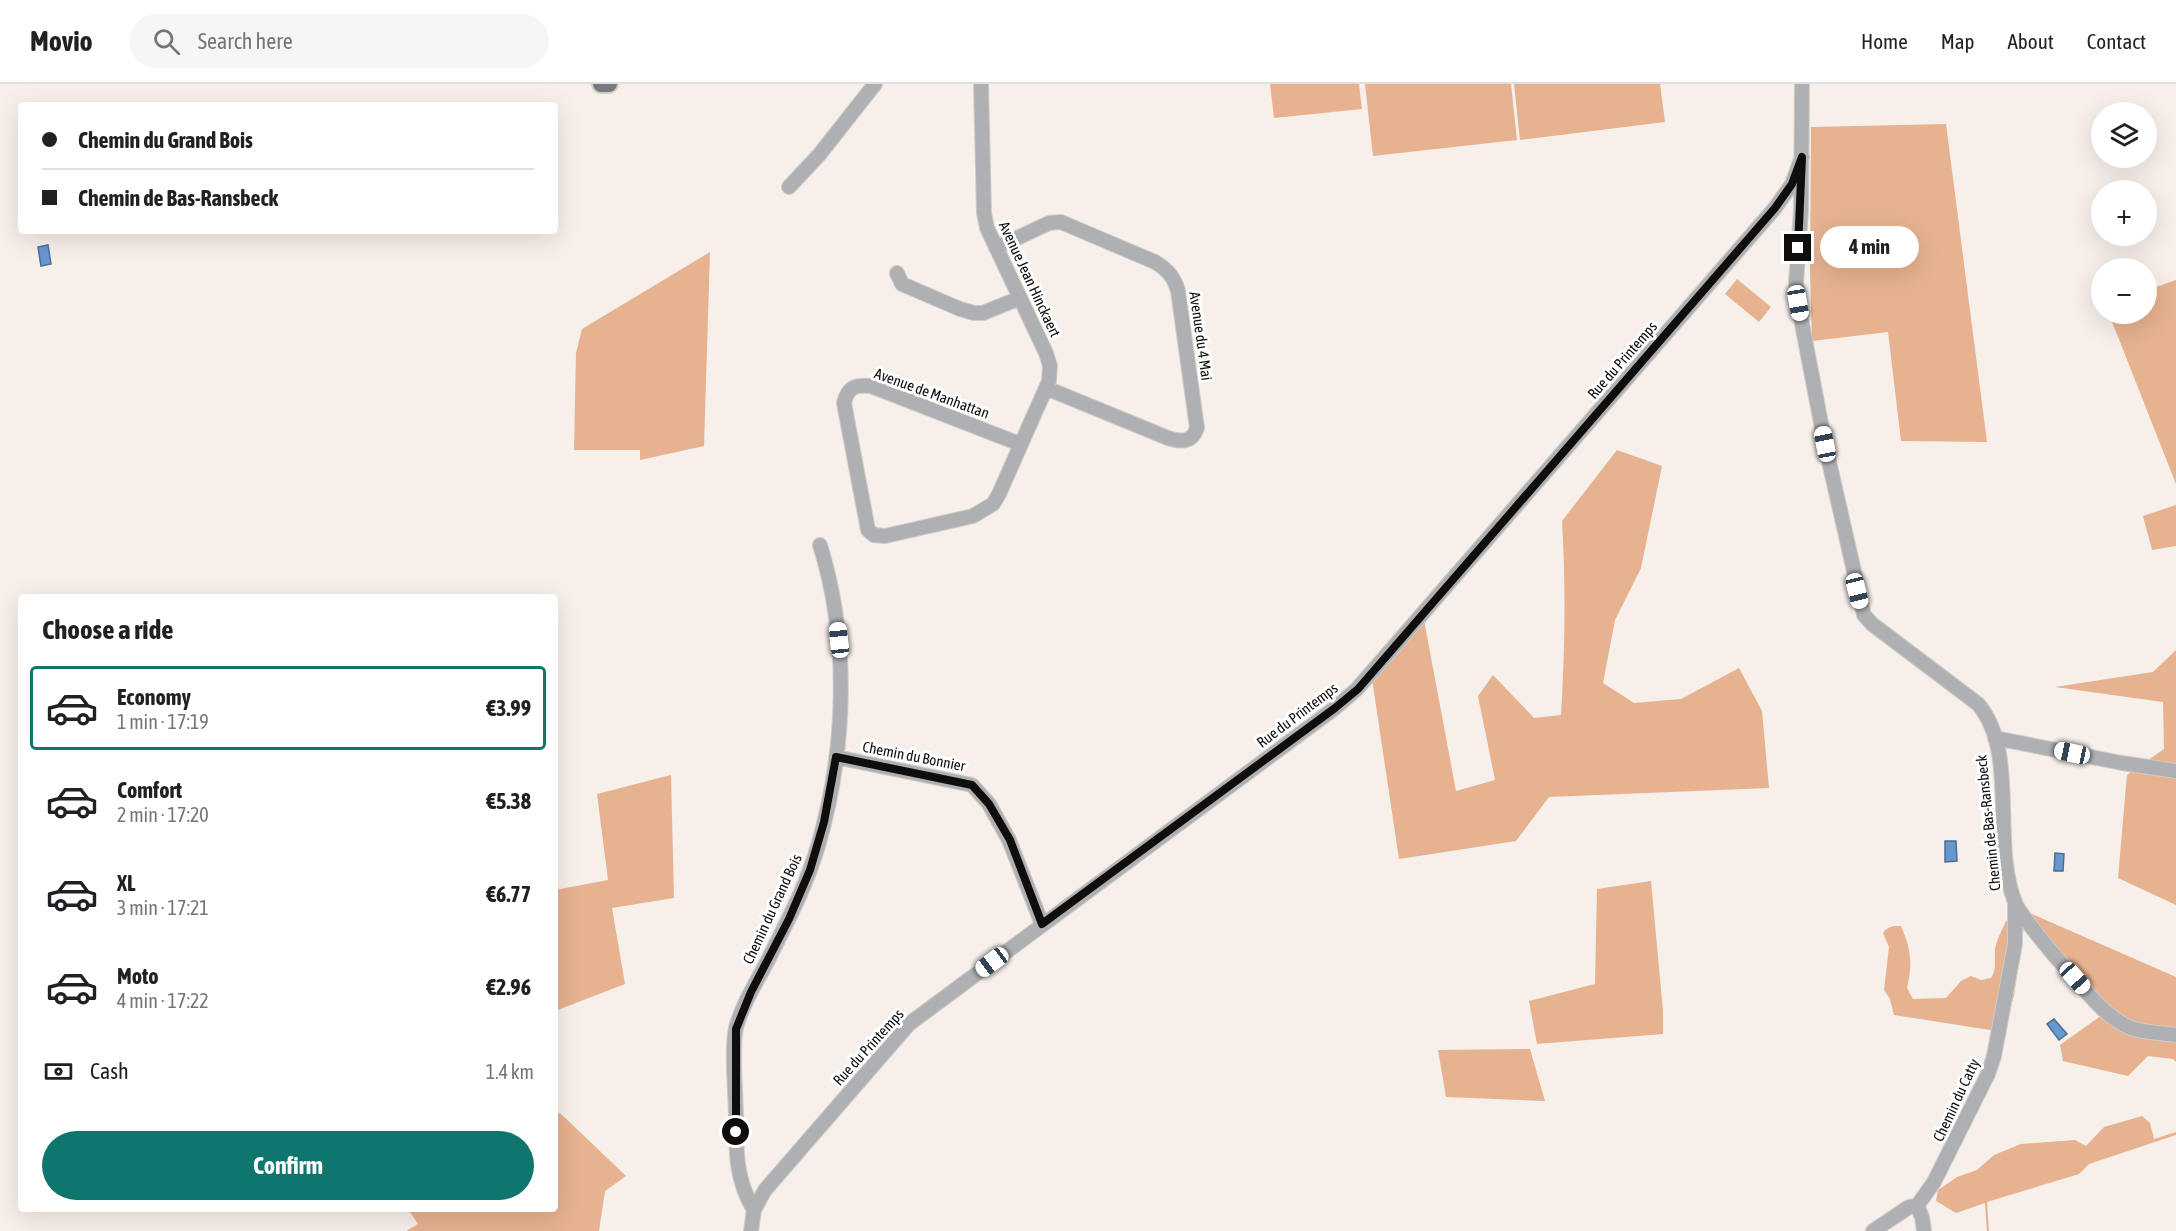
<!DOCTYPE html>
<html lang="en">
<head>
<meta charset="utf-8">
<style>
	:root { --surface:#fff; --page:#f6f6f6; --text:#202124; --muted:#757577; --line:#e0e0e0; --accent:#0f766e }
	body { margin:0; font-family:"Asap Condensed",sans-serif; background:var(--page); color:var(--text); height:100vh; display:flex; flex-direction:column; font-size:22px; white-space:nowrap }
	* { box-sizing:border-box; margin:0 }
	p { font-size:20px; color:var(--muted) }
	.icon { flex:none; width:33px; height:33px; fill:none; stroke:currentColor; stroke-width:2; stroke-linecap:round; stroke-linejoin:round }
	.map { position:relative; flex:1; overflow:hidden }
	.sheet { position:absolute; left:18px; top:510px; width:540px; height:618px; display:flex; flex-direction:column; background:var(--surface); border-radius:6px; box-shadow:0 6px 24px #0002 }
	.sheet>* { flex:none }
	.top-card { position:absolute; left:18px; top:18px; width:540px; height:132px; border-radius:6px; box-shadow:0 6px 24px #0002; display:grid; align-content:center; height:132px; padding:0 24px; background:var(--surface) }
	.buttons { position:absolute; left:2091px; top:18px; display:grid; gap:12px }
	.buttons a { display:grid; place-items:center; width:66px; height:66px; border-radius:50%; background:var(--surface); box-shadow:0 6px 24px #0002; font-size:30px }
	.end { position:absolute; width:27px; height:27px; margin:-14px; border:8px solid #100e0c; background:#fff; box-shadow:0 0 0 3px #fff }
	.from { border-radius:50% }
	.bubble { position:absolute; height:42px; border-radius:21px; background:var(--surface); box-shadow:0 6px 24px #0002; font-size:20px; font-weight:700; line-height:42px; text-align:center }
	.car { position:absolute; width:18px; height:36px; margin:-18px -9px; border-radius:8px; box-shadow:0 0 4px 2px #0007; background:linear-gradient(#fff 24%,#345 0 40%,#fff 0 76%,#345 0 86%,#fff 0) }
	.top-card b { display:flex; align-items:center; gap:21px; height:57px; font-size:22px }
	.top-card b+b { border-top:2px solid var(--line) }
	.top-card i { width:15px; height:15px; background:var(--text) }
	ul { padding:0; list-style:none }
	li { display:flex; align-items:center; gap:18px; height:84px; margin:0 12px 9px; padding:0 12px; border:3px solid transparent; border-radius:6px }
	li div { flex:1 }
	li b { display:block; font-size:22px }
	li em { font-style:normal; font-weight:700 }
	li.active { border-color:var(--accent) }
	li>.icon { width:54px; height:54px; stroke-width:1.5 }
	h2 { padding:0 24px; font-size:27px; line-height:72px }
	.pay { display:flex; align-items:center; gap:15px; height:66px; padding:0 24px; font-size:22px }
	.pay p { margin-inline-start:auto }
	.button { display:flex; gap:12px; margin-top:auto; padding:12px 24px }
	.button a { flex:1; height:69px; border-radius:36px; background:var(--accent); color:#fff; font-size:24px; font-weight:700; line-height:69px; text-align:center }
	header { display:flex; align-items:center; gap:36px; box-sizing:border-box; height:84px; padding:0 30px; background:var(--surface); border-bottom:2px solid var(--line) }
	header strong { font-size:28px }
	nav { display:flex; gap:33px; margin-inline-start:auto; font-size:21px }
	.search { width:420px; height:54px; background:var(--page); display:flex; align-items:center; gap:15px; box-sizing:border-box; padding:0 21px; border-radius:33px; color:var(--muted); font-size:22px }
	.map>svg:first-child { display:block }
	.green { fill:#e6b290 }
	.water { fill:#6697ce; stroke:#4c6e94; stroke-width:1.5 }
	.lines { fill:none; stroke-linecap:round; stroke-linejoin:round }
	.minor-casing { stroke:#d2cbc6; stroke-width:16 }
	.major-casing { stroke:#d2cbc6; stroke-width:20 }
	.minor { stroke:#aeb0b3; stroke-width:14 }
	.major { stroke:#767a80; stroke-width:16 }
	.route { stroke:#100e0c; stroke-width:8 }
	.labels { text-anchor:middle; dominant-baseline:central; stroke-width:6; stroke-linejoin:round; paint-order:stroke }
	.street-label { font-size:15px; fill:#100e0c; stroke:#fefefe }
</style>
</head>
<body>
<header>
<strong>Movio</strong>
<div class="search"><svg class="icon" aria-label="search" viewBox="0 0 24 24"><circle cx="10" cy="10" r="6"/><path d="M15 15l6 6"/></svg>Search here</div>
<nav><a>Home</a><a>Map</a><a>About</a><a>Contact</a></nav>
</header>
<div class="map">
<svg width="2176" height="1147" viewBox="0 0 2176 1147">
	<rect width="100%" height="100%" fill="#f7efea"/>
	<path class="green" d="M1270 0H1359L1362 25 1274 34Z
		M1365 0H1511L1517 56 1373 72Z
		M1514 0H1660L1665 38 1520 56Z
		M1946 40 1987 358 1901 357 1888 248 1812 257 1810 188 1811 43Z
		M710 168 704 362 640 376V366H574L576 269 582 245Z
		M1737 195 1771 223 1759 238 1725 210Z
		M2176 196V400L2109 230H2146L2147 206Z
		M1617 366 1662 382 1641 484 1615 536 1603 599 1634 619 1681 615 1739 584 1762 627 1769 704 1549 713 1516 757 1399 775 1372 595 1424 536 1456 707 1495 696 1478 612 1493 591 1534 634 1561 631C1565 566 1566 502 1562 437Z
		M2176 421V462L2152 466 2143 432Z
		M2176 566V821L2118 794 2127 691 2164 665 2163 618 2055 603 2153 588Z
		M671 691 674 814 612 824 625 900 555 927V806L608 796 597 710Z
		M1651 797 1663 927V950L1537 960 1529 917 1595 900 1597 805Z
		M2030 829 2176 893V978L2173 975 2148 972 2128 992 2063 977 2060 961 2102 931 2024 843 2014 912 2003 948 1894 931 1890 915 1884 906 1889 863 1883 849C1888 842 1893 842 1901 842 1911 866 1913 879 1907 904L1913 915 1946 914 1961 897 1971 892 1981 896 1991 894C1997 884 1994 876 1995 865 1997 855 2002 846 2006 837Z
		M1530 965 1545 1017 1446 1013 1438 966Z
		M560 1029 626 1092 605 1107 599 1147H406L418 1140 408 1125H555V1031Z
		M2142 1032 2150 1039 2154 1055 2176 1048V1051L2089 1080 2079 1090 1987 1118 1989 1147H1987L1985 1119 1956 1129 1936 1117 1938 1106 1957 1093 1977 1086 1994 1071 2021 1060 2075 1056 2086 1062 2104 1043Z"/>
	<path class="water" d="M48 161 51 180 41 182 38 163Z
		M1945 757H1956L1957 777 1945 778Z
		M2055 769 2064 770 2063 787H2054Z
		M2054 935 2067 950 2059 956 2047 940Z"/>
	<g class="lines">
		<defs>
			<path id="minor" d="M981 0 984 129 987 144 1046 269 1050 282 1049 297 999 410 993 420 973 432 885 452 874 451 868 446 844 319C848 303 854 301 871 302L1020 360
				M1802 0 1801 126 1796 199 1798 219 1825 360 1864 531 1872 540 1978 620C2019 668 1991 760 2015 818 2017 825 2023 831 2027 837 2041 856 2055 873 2071 890 2087 908 2107 935 2131 944 2145 949 2162 949 2176 951
				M789 103 819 71 875 0
				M996 164 1049 139 1061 138 1155 178C1168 186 1174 193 1178 207L1197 344C1192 359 1181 358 1168 354L1046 304
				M897 189 902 200 960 225 974 229H983L1020 214
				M1995 654 2122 679 2176 687
				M836 673 972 701 989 720 1009 756 1042 840
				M1917 1122 1934 1098 1988 990 1994 972 2015 860V821
				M1917 1122 1922 1133 1924 1147
				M754 1126C736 1097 736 1068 736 1035 736 1010 731 966 736 944 742 921 756 899 767 878 786 840 806 803 818 762 846 665 850 558 820 461
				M751 1147 754 1126 765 1106 909 940 1335 624 1357 605 1775 124 1792 100 1802 73
				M1873 1147 1909 1123 1917 1122"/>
			<path id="major" d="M601 0H609"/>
		</defs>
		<use href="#minor" class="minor-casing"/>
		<use href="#major" class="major-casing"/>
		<use href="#minor" class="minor"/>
		<use href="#major" class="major"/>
	</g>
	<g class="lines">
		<path class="route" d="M736 1048V945L751 908 789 835 810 786 824 738 836 673 972 701 989 720 1010 756 1042 840 1335 624 1358 605 1775 124 1792 100 1802 73 1798 164"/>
	</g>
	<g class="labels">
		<g class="street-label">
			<text transform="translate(1030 195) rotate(65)">Avenue Jean Hinckaert</text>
			<text transform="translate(1201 252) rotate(82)">Avenue du 4 Mai</text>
			<text transform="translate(1622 276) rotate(-49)">Rue du Printemps</text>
			<text transform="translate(932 309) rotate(20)">Avenue de Manhattan</text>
			<text transform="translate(1297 631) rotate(-37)">Rue du Printemps</text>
			<text transform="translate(914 672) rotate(11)">Chemin du Bonnier</text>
			<text transform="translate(1988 739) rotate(-96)">Chemin de Bas-Ransbeck</text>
			<text transform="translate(772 825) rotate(-65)">Chemin du Grand Bois</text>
			<text transform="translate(868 963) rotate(-48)">Rue du Printemps</text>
			<text transform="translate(1956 1016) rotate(-65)">Chemin du Catty</text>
		</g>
	</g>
</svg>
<div class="buttons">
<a><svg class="icon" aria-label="layers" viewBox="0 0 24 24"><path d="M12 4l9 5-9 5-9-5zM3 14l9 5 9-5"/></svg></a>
<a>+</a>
<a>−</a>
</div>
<i class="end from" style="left:736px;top:1048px"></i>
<i class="end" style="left:1798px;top:164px"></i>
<div class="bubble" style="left:1820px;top:142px;width:99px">4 min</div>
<i class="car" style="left:1798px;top:219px;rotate:170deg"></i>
<i class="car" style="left:1825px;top:360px;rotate:349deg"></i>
<i class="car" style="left:1857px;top:507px;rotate:166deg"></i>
<i class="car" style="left:839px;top:556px;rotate:354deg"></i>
<i class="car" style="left:2072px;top:669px;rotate:282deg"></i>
<i class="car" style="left:992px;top:878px;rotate:233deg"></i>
<i class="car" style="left:2075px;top:894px;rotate:138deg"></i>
<div class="top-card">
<b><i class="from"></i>Chemin du Grand Bois</b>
<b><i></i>Chemin de Bas-Ransbeck</b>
</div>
<section class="sheet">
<h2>Choose a ride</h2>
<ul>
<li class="active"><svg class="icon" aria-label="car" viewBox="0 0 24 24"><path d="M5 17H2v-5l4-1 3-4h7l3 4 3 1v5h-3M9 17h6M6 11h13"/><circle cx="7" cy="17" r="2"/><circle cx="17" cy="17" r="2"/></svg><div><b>Economy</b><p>1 min · 17:19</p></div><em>€3.99</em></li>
<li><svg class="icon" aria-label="car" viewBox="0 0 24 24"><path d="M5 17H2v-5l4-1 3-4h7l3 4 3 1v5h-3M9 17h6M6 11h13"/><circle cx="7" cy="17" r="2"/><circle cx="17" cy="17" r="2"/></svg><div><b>Comfort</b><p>2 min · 17:20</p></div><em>€5.38</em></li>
<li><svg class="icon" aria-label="car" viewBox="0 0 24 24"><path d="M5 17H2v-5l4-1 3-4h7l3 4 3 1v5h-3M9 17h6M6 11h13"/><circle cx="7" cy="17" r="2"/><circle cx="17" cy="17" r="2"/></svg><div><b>XL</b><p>3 min · 17:21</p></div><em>€6.77</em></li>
<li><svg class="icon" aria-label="car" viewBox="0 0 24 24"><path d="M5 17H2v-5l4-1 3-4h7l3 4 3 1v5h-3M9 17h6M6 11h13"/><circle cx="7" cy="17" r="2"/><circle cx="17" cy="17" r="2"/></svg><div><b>Moto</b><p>4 min · 17:22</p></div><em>€2.96</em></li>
</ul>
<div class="pay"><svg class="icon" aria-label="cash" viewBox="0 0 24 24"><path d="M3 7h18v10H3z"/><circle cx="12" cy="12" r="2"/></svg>Cash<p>1.4 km</p></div>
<div class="button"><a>Confirm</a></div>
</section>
</div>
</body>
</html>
